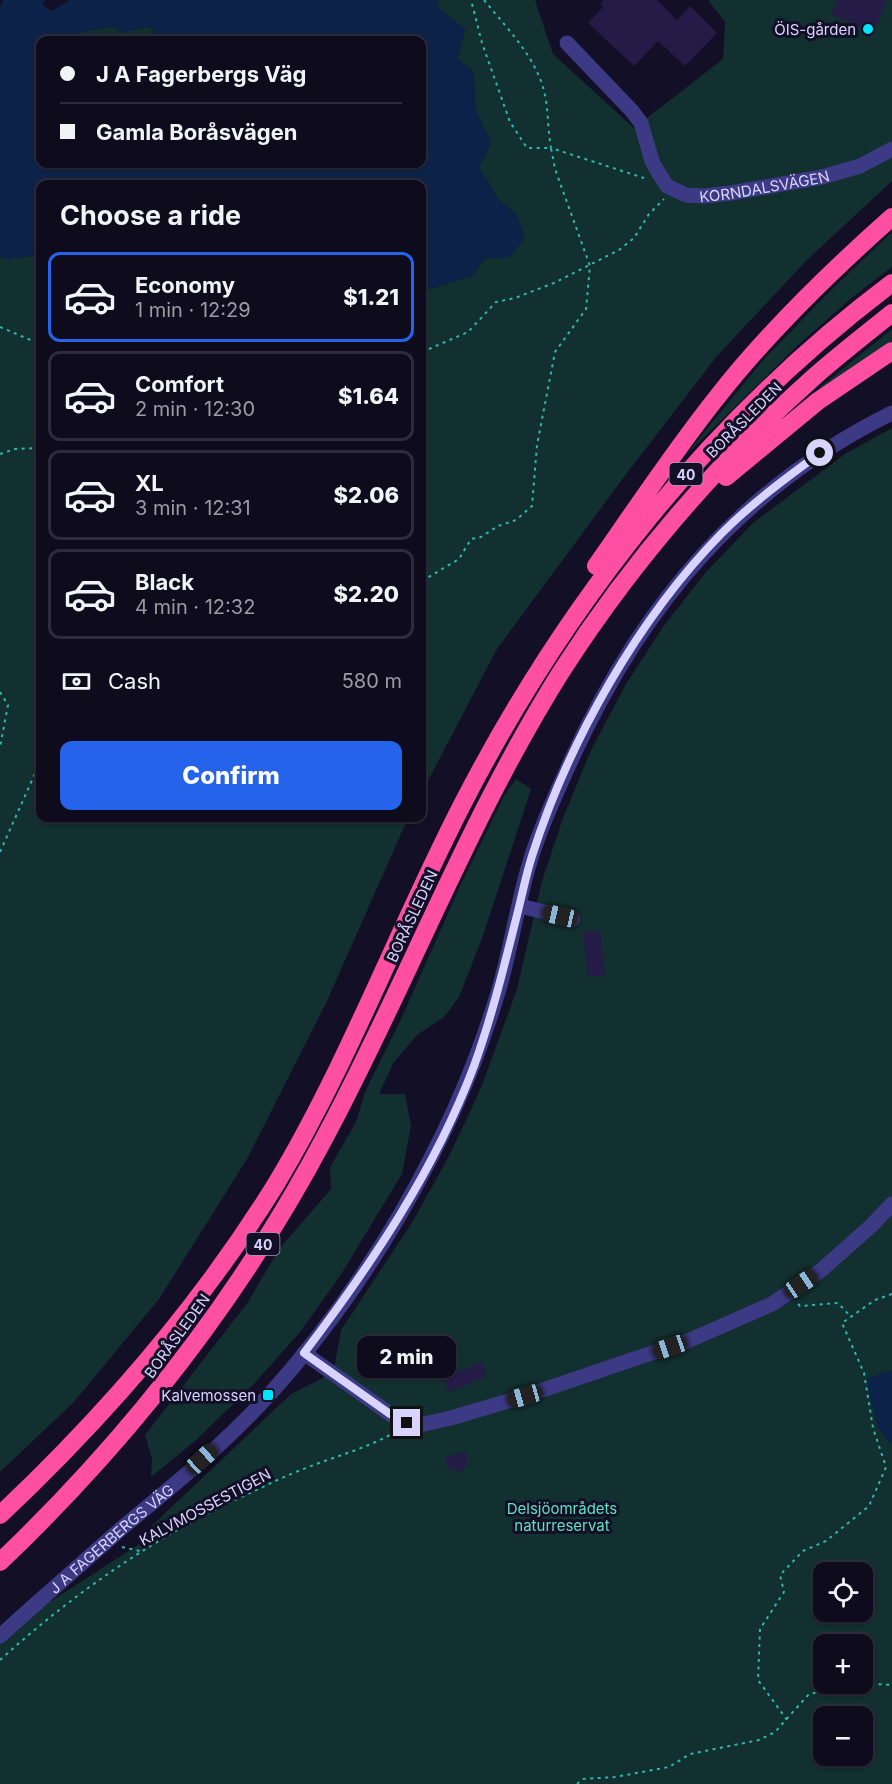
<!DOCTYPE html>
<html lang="en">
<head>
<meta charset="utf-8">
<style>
	:root { --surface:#0e0b1c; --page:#1c1929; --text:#f1f3f6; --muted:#9b9ba3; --line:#2e2b3b; --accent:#2563eb }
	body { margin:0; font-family:Inter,sans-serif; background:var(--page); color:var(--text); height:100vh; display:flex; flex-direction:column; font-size:22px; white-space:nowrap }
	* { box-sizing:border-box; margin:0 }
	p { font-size:20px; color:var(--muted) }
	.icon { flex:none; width:33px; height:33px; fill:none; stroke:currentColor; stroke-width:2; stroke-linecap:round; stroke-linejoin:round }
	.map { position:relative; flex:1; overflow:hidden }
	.panel { position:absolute; left:36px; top:180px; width:390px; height:642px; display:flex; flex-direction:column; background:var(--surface); border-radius:12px; box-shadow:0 2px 4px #0004,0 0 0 2px var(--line) }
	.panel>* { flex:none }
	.hud { position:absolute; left:36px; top:36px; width:390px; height:132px; border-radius:12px; box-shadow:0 2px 4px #0004,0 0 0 2px var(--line); display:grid; align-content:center; height:132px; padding:0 24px; background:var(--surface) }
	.fabs { position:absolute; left:813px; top:1562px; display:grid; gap:12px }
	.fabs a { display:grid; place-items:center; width:60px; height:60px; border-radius:12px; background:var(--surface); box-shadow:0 2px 4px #0004,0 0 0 2px var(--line); font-size:30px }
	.end { position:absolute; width:27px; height:27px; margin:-14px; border:8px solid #d9d4ff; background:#111; box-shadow:0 0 0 3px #111 }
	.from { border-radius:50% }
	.bubble { position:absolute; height:42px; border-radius:12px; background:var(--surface); box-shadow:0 2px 4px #0004,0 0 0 2px var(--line); font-size:20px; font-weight:800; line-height:42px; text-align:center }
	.car { position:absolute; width:18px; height:36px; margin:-18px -9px; border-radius:8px; box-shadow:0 0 4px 2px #0007; background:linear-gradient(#222 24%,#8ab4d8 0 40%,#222 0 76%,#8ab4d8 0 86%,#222 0) }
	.hud b { display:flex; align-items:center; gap:21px; height:57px; font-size:22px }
	.hud b+b { border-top:2px solid var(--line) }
	.hud i { width:15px; height:15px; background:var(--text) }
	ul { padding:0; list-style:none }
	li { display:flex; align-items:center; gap:18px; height:90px; margin:0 12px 9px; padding:0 12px; border:3px solid var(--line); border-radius:12px }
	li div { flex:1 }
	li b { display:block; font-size:22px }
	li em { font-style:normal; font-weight:800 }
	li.current { border-color:var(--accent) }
	li>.icon { width:54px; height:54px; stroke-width:1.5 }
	h2 { padding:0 24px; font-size:27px; line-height:72px }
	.pay { display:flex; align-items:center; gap:15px; height:66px; padding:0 24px; font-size:22px }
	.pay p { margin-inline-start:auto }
	.primary-button { display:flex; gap:12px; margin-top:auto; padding:12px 24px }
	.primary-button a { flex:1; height:69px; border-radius:12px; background:var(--accent); color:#fff; font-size:24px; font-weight:800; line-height:69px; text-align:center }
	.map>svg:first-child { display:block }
	.green { fill:#12302f; fill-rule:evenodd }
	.water { fill:#0c2248; fill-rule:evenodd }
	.building { fill:#241b47 }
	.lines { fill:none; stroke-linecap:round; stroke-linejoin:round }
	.path { stroke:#2fb8b0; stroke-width:2; stroke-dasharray:3 4.5; stroke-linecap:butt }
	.minor { stroke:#3d3a85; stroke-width:15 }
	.highway { stroke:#ff4fa3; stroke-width:18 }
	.route { stroke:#d9d4ff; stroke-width:8 }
	.poi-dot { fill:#00e5ff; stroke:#130f26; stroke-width:2 }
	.labels { text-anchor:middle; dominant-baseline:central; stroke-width:6; stroke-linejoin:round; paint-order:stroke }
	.shield { fill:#130f26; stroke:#9e99be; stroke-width:1.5 }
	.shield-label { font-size:14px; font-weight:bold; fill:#d9d4ff }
	.poi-label { font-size:15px; fill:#d9d4ff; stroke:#130f26; text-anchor:end }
	.street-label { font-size:15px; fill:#d9d4ff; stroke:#130f26 }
	.park-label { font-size:15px; fill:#5fe0c0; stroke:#130f26 }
</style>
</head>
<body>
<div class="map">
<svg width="892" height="1784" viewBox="0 0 892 1784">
	<rect width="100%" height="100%" fill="#130f26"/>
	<path class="green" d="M438 0H535L553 54 634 128 723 59 725 22 708 0H892V181L807 260 717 356 624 477 497 649 422 792V291L472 276 517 215 498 199 479 167 491 142 475 109 474 73 457 58 465 30 439 8Z
		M115 27 122 33 145 27 153 28 156 40H67L84 31Z
		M892 232V267L854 296 797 346 684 457 764 359 833 288Z
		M40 255V818H408L327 1001 247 1159 159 1299 74 1402 0 1472V257L7 259Z
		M892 329V341L823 390 819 388Z
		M892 428V1784H0V1634L141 1543V1536L291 1394 323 1378 335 1364 341 1330 413 1221 450 1154 481 1088 517 989 542 881 563 818 591 750 626 684 663 627 706 572 753 523 845 454ZM824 1572H862V1611H824ZM824 1644H862V1683H824ZM824 1716H862V1755H824Z
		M516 779 531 789 483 936 459 997 444 1017 417 1035 394 1062 379 1094H405L411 1126 402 1174 342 1273 301 1331 253 1385 195 1441 151 1477 152 1459 145 1435 248 1302 279 1249 331 1189 330 1167 356 1122 365 1092 402 1017 461 884 504 796Z"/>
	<path class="water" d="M3 0H44L43 5 51 11 70 0H438L439 8 465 29 457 58 474 73 475 109 491 142 479 167 498 199 517 215 525 238 509 258H485L472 276 422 291V184H40V255L7 259 0 257V7ZM115 27 122 33 145 27 153 28 156 40H422V164H40V40H67L84 31Z
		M892 1370V1446L877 1426 866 1379Z"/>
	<path class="building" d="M603 0H657L677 20 690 6 717 33 685 66 658 41 634 66 588 23 603 7 600 3Z
		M837 0H887L873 32 831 14Z
		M600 930 605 975 588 977 583 932Z
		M482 1362 487 1376 449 1392 443 1378Z
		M466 1452 468 1466 462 1467 463 1471 456 1472V1468L448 1470 445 1456Z"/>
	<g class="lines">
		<path class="path" d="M484 0C505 26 531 52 542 84 549 104 547 127 551 148L644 178
			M0 327 40 344
			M422 352 468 332 496 302 515 298 554 283 619 250 634 238 649 214 664 199
			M0 454 15 449 40 448
			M422 581 459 559 471 539 481 537 498 526 516 520 532 506 537 445 555 352 586 309 590 266 555 169 551 148H527L510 122 482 43 471 0
			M0 692 8 705 0 747
			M0 852 37 769 40 754
			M798 1304 800 1306 838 1303 851 1317
			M122 1547 140 1551
			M0 1660C74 1593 157 1535 248 1494 267 1485 287 1475 306 1468 336 1456 368 1448 395 1432
			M787 1720 758 1680 760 1629 784 1592 780 1575 803 1551 826 1541 869 1506 886 1467 873 1428 864 1373 842 1323 875 1300 892 1294
			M577 1784 583 1779 615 1777 669 1767 690 1754 759 1740 775 1732 809 1694 839 1688 856 1690 876 1684 892 1685"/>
		<g class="minor">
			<path id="s1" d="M567 43 632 111 641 123 652 161 658 172 667 186 686 195 704 196 731 193 822 177 860 166 892 149"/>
			<path d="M520 906 573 919"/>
			<path d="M304 1353 390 1414 407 1423 424 1424 451 1418 525 1396 690 1340 772 1304 819 1272 871 1226 892 1204"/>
			<path id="s2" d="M0 1636C41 1599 82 1563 123 1527 173 1486 224 1444 268 1396 318 1341 363 1278 401 1213 441 1143 472 1077 496 999 511 952 517 902 532 855 543 821 559 787 574 754 643 604 742 487 892 413"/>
		</g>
		<path class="highway" d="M726 477 818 401 892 351
			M596 566C636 509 674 451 718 396 770 330 830 272 892 217
			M0 1515C105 1416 200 1307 276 1184 349 1062 398 929 463 803 567 601 710 420 892 283
			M0 1562C130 1438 241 1296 325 1137 407 984 468 820 561 672 631 563 717 463 814 377 839 355 866 334 892 313"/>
	</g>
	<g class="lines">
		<path class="route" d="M407 1423 390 1414 304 1353C371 1265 435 1170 474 1066 491 1019 503 971 515 923 521 901 525 878 532 856 568 743 638 618 722 533 752 503 786 478 820 453"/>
	</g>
	<g class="poi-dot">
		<circle cx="868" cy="29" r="6"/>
		<rect x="262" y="1389" width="12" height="12" rx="3"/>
	</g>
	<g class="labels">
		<g class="shield">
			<rect x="669.5" y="463" width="33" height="22" rx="4.5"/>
			<rect x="246.5" y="1233" width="33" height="22" rx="4.5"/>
		</g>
		<g class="shield-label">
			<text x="686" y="474">40</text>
			<text x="263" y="1244">40</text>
		</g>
		<g class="poi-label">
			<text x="856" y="29">ÖIS-gården</text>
			<text x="256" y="1395">Kalvemossen</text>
		</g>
		<g class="street-label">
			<text stroke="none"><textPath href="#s1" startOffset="278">KORNDALSVÄGEN</textPath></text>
			<text transform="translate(744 420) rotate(-45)">BORÅSLEDEN</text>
			<text transform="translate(412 916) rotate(-65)">BORÅSLEDEN</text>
			<text transform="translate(177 1336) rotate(-54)">BORÅSLEDEN</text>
			<text transform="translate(205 1507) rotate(-28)">KALVMOSSESTIGEN</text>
			<text stroke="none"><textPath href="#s2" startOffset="148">J A FAGERBERGS VÄG</textPath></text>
		</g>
		<g class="park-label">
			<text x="562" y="1508">Delsjöområdets<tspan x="562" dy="17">naturreservat</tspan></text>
		</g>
	</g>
</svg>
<div class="fabs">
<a><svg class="icon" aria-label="locate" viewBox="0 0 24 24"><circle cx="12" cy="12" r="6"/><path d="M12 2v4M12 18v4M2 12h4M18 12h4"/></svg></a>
<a>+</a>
<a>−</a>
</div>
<i class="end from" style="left:820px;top:453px"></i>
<i class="end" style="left:407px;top:1423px"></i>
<div class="bubble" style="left:357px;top:1336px;width:99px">2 min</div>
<i class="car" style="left:560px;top:916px;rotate:283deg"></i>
<i class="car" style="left:801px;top:1284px;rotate:56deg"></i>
<i class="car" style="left:670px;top:1347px;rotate:251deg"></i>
<i class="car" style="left:525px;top:1396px;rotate:254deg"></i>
<i class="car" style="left:202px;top:1459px;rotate:48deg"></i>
<div class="hud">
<b><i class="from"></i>J A Fagerbergs Väg</b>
<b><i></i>Gamla Boråsvägen</b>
</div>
<section class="panel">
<h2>Choose a ride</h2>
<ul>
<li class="current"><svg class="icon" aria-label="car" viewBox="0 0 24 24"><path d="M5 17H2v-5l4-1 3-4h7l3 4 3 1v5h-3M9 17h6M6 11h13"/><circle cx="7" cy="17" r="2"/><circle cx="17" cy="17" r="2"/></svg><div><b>Economy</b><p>1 min · 12:29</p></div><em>$1.21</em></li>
<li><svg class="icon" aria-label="car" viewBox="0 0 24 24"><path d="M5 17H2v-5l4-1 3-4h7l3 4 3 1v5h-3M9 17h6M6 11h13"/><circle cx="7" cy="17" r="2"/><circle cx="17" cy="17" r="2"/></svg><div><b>Comfort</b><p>2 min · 12:30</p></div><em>$1.64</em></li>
<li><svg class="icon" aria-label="car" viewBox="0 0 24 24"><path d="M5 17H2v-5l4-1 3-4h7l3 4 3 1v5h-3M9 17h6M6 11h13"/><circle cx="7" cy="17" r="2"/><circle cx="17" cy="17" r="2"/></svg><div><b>XL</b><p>3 min · 12:31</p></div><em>$2.06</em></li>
<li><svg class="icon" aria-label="car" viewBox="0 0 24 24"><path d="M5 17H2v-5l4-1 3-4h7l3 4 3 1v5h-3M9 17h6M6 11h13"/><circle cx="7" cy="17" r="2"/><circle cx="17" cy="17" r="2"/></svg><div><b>Black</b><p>4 min · 12:32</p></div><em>$2.20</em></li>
</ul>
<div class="pay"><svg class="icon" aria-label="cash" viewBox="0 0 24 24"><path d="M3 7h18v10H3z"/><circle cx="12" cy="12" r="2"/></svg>Cash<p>580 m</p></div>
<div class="primary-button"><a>Confirm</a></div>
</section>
</div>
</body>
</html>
